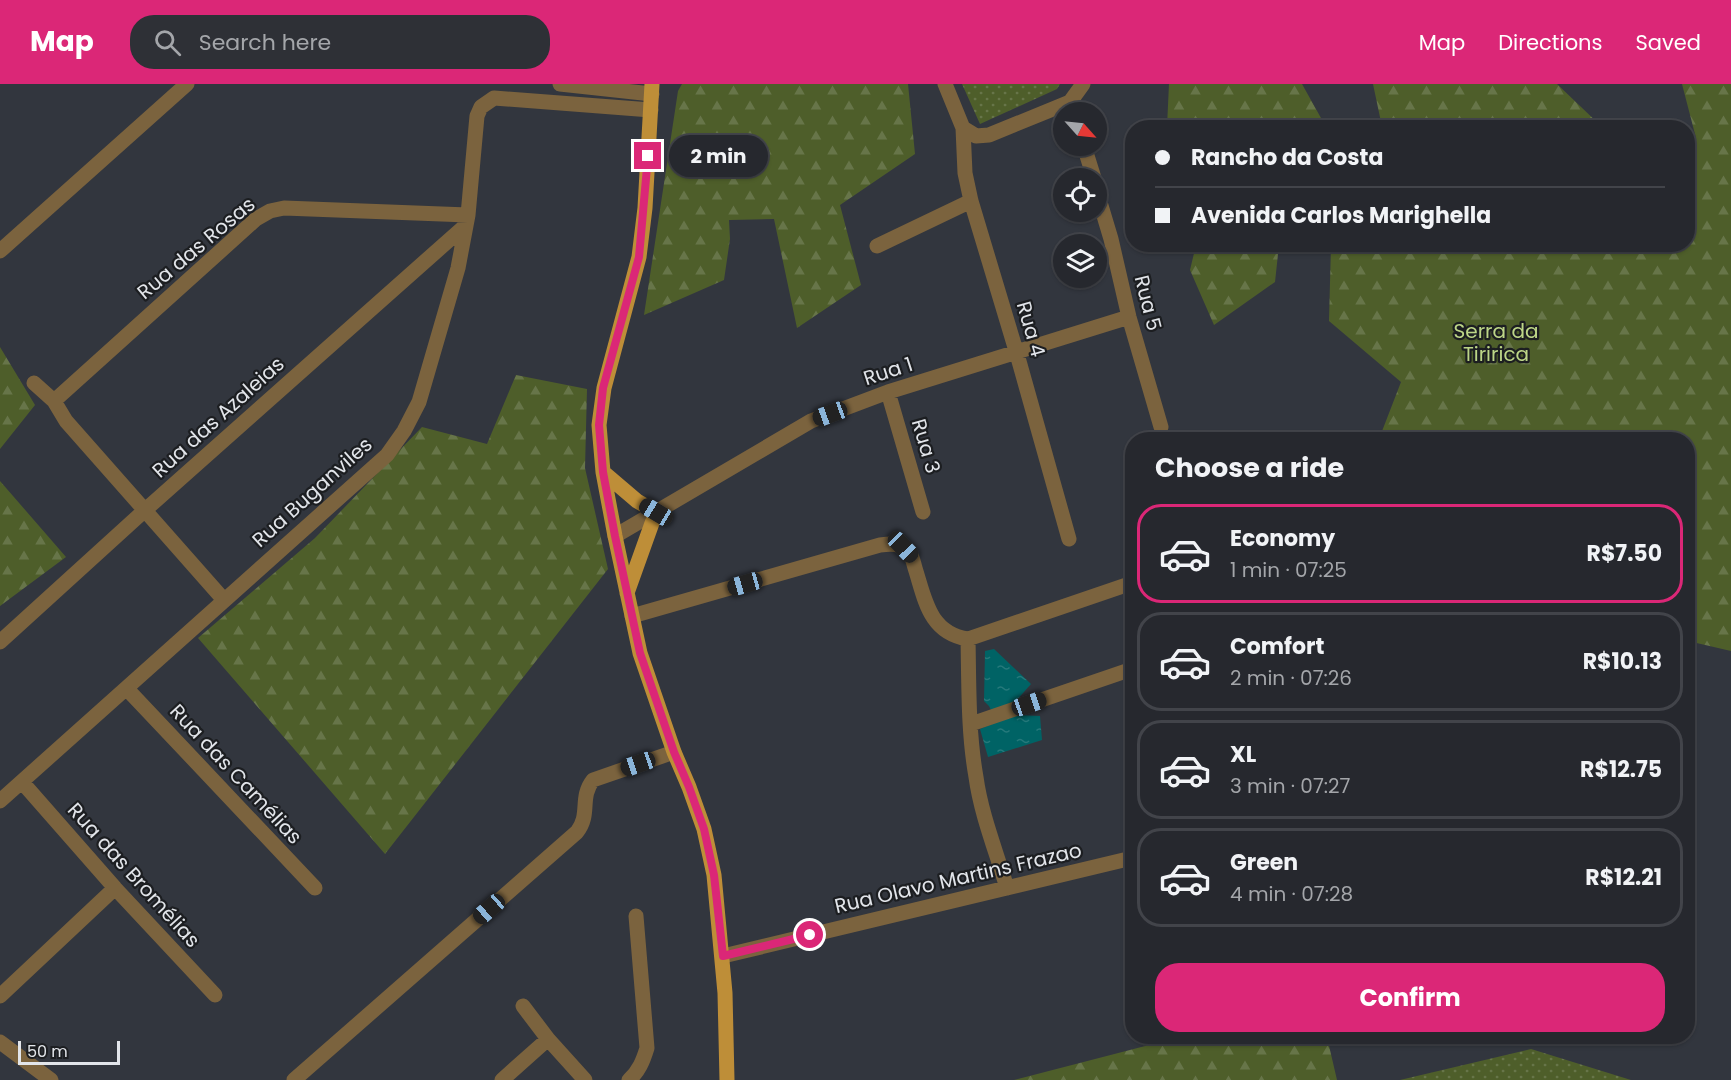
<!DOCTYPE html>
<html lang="en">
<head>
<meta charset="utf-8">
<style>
	:root { --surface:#26282e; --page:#2e3036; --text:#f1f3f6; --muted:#a4a6aa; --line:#42444a; --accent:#db2777 }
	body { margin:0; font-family:Poppins,sans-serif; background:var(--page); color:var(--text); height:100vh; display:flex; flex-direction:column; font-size:22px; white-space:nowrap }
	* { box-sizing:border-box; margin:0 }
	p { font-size:20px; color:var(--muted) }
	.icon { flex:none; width:33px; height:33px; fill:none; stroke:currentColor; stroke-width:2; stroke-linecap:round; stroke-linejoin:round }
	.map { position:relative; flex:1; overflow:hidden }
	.sheet { position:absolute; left:1125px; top:348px; width:570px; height:612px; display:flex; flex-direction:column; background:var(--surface); border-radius:24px; box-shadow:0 2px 4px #0004,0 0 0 2px var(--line) }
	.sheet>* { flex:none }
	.hud { position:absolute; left:1125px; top:36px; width:570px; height:132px; border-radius:24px; box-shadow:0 2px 4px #0004,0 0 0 2px var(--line); display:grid; align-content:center; height:132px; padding:0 30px; background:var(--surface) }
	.needle { width:39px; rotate:117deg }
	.controls { position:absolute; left:1053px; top:18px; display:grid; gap:12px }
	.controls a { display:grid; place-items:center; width:54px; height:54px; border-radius:50%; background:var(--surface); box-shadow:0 2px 4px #0004,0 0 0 2px var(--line); font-size:30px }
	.scale { position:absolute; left:18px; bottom:15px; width:102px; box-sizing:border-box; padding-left:6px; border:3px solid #e2e5ea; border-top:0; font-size:16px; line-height:21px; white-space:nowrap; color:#e2e5ea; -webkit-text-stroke:4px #1c1e21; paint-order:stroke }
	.end { position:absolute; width:27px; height:27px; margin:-14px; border:8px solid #db2777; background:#fff; box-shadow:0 0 0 3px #fff }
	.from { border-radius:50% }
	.bubble { position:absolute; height:42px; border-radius:21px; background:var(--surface); box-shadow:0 2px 4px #0004,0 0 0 2px var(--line); font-size:20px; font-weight:700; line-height:42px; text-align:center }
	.car { position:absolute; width:18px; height:36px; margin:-18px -9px; border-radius:8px; box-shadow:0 0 4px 2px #0007; background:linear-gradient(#222 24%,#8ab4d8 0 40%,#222 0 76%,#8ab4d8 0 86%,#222 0) }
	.hud b { display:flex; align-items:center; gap:21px; height:57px; font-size:22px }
	.hud b+b { border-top:2px solid var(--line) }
	.hud i { width:15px; height:15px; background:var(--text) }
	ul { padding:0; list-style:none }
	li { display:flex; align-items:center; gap:18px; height:99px; margin:0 12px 9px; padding:0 18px; border:3px solid var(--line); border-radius:24px }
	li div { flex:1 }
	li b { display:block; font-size:22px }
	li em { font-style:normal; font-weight:700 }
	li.current { border-color:var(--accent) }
	li>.icon { width:54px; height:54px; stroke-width:1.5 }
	h2 { padding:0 30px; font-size:27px; line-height:72px }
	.cta { display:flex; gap:12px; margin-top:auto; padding:12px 30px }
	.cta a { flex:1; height:69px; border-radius:24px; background:var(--accent); color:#fff; font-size:24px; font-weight:700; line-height:69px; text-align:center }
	header { display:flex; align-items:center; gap:36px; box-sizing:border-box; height:84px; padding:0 30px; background:var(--accent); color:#fff }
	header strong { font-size:28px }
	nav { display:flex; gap:33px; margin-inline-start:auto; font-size:21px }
	.search { width:420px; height:54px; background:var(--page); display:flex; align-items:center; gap:15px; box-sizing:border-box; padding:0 21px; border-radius:24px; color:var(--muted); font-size:22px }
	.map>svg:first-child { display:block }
	.grass { fill:url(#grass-dots) }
	.forest { fill:url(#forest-firs) }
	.water { fill:url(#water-ripples) }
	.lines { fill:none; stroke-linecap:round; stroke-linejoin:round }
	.minor { stroke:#7b633e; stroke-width:15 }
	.major { stroke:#be8e38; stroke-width:15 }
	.route { stroke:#db2777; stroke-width:8 }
	.labels { text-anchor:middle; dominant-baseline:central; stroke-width:4.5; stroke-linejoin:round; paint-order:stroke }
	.street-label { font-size:20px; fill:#e2e5ea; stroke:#1c1e21 }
	.park-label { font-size:20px; fill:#bdd687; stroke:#1c1e21 }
</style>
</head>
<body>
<header>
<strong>Map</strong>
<div class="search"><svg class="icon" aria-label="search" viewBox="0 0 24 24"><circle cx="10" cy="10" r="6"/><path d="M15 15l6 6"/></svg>Search here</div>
<nav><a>Map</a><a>Directions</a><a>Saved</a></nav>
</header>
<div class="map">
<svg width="1731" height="996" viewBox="0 0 1731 996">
	<defs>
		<pattern id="grass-dots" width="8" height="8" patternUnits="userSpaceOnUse" patternTransform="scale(1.5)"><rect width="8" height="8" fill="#4e5e2a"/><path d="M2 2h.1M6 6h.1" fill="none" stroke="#677549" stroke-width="1.8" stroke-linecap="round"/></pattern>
		<pattern id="forest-firs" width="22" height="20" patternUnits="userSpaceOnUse" patternTransform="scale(1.5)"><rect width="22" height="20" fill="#4e5e2a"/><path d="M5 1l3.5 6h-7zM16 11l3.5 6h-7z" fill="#677549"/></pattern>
		<pattern id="water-ripples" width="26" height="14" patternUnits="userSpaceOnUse" patternTransform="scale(1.5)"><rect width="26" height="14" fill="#006365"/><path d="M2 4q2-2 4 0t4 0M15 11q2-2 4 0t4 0" fill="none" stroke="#25797b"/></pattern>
	</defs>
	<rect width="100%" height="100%" fill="#32363e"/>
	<path class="grass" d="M962 0H1060L1057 5 980 40Z
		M1531 965 1631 996H1400Z"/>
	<path class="forest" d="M682 0H908L915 70 840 121 861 201 797 244 774 135 729 136 730 155 724 196 644 231 678 7Z
		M1169 0H1302L1326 43H1167Z
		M1373 0H1557L1602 43H1364L1381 38Z
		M1682 0H1731V567L1688 557V356L1379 355 1401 298 1329 237 1331 161 1688 160V56L1696 54Z
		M1196 161H1279L1275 198 1214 241 1190 186Z
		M0 263 35 321 0 365Z
		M516 291 587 305 585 384 608 485 385 770 198 554 315 454 422 343 487 360Z
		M0 397 66 473 0 522Z
		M1180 953H1327L1337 996H1014Z"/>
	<path class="water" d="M994 565 1031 600 1016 617 1017 631 1040 632 1042 656 988 673 980 645 997 638 989 622 984 617 985 567Z"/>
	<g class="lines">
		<path class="minor" d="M560 0 652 10
			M945 0 963 44 965 89 971 117 1017 270 1069 455
			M1070 18 1083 0
			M963 44 976 52 989 51 1070 18
			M1084 62 1094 94
			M1096 105 1111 155 1129 233 1161 343
			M877 162 971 117
			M0 167 187 0
			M34 299 54 317 66 337 224 516
			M888 308 923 428
			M54 317 256 135 270 127 284 124 468 131
			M615 452 811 337 888 308 1129 233
			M632 532 880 461C888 460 897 459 904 463 911 468 913 476 915 484 925 515 929 549 968 555L1132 499
			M968 555C969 601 968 648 976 693 981 730 996 767 1007 804
			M0 558 144 427 466 141
			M127 605 315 804
			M971 640 1132 585
			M22 698 115 804 215 911
			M0 717 387 371 404 347 419 318 458 184 468 131 477 32 481 23 494 14 651 26
			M723 872 1132 774
			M0 912 115 804
			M523 922 548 955 585 996
			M0 958 51 996
			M294 996 577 748C591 730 579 714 593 696L674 668
			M502 996 548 955
			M629 996C639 987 643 977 647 964L636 832"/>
		<path class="major" d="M652 0 645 124 639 173 604 304 599 341 603 388 615 452 640 569 674 668 689 703 704 745 714 791 725 909 727 996
			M603 388 637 417 656 428 627 509"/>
	</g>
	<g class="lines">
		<path class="route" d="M648 72 639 173 603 304 599 341 603 388 615 452 640 569 674 668 689 703 704 745 714 791 723 872 810 851"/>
	</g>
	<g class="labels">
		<g class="street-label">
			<text transform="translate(196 164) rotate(-40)">Rua das Rosas</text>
			<text transform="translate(1148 219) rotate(76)">Rua 5</text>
			<text transform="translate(1031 245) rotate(74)">Rua 4</text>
			<text transform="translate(888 287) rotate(-18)">Rua 1</text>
			<text transform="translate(218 333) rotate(-42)">Rua das Azaleias</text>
			<text transform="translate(926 362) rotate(74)">Rua 3</text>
			<text transform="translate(312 408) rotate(-42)">Rua Buganviles</text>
			<text transform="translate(236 690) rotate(47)">Rua das Camélias</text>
			<text transform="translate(134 791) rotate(48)">Rua das Bromélias</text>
			<text transform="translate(958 794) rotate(-13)">Rua Olavo Martins Frazao</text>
		</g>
		<g class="park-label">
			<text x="1496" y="247">Serra da<tspan x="1496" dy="23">Tiririca</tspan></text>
		</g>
	</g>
</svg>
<div class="controls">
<a><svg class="needle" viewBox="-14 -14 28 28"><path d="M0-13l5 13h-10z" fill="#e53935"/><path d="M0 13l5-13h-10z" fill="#a4a6aa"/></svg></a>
<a><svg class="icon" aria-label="locate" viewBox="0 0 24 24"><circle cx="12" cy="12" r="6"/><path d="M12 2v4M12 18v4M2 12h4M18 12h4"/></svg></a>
<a><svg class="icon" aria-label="layers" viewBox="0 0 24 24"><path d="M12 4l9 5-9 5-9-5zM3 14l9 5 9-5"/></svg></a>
</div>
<div class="scale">50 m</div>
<i class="end from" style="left:810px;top:851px"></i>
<i class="end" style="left:648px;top:72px"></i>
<div class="bubble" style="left:669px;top:51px;width:99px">2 min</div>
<i class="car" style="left:830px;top:330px;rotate:250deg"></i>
<i class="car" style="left:656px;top:428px;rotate:301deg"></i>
<i class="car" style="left:903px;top:463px;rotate:136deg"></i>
<i class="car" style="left:745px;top:500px;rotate:254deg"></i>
<i class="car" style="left:1029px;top:620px;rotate:71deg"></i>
<i class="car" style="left:638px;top:680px;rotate:251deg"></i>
<i class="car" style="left:489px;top:825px;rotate:229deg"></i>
<div class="hud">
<b><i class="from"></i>Rancho da Costa</b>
<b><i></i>Avenida Carlos Marighella</b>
</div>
<section class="sheet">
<h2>Choose a ride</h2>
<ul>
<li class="current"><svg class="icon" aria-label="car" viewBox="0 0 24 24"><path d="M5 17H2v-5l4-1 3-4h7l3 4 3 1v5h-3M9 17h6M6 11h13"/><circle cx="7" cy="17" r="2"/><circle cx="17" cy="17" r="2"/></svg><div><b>Economy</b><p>1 min · 07:25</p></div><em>R$7.50</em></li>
<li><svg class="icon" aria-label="car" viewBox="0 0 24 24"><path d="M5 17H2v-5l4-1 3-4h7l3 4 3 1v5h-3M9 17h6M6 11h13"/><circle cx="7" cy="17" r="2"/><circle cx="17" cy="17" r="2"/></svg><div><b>Comfort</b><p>2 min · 07:26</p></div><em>R$10.13</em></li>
<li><svg class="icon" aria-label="car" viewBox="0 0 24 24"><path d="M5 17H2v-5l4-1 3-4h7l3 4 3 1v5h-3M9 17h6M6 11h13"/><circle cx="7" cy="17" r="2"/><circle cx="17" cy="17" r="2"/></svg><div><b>XL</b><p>3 min · 07:27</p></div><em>R$12.75</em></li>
<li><svg class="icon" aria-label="car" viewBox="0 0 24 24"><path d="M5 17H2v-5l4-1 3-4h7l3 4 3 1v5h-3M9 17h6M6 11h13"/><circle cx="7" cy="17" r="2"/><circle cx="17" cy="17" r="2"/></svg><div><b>Green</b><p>4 min · 07:28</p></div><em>R$12.21</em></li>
</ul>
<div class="cta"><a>Confirm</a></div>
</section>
</div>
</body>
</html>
